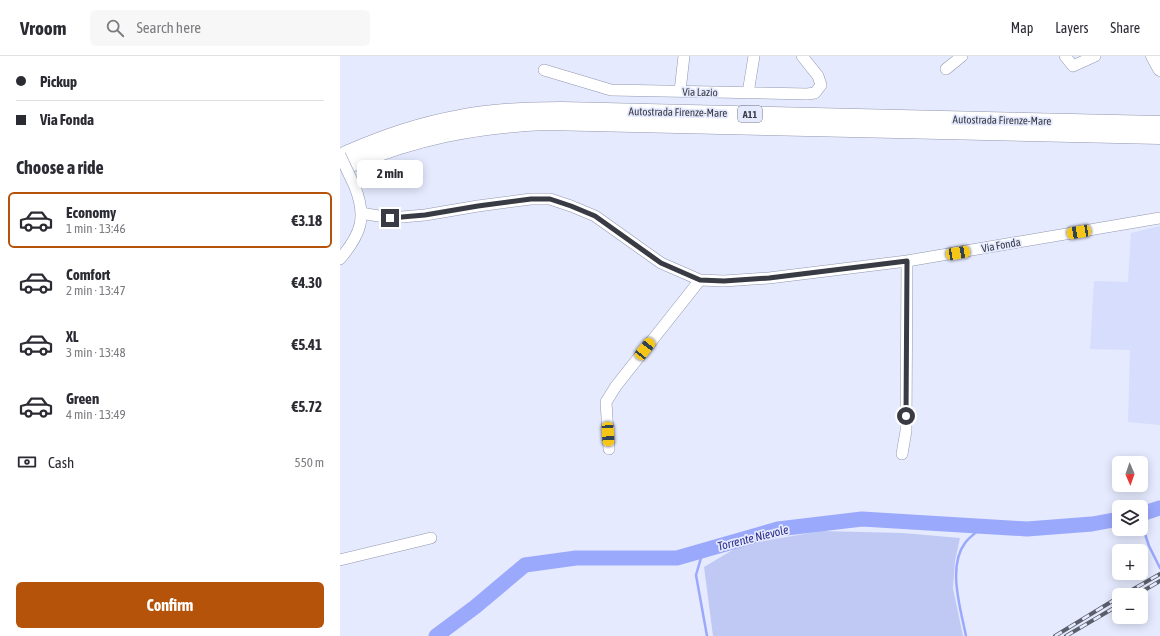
<!DOCTYPE html>
<html lang="en">
<head>
<meta charset="utf-8">
<style>
	:root { --surface:#fff; --page:#f7f7f7; --text:#2b2b33; --muted:#7c7c81; --line:#e1e1e2; --accent:#b45309 }
	body { margin:0; font-family:"Asap Condensed",sans-serif; background:var(--page); color:var(--text); height:100vh; display:flex; flex-direction:column; font-size:15px; white-space:nowrap }
	* { box-sizing:border-box; margin:0 }
	p { font-size:13px; color:var(--muted) }
	.icon { flex:none; width:22px; height:22px; fill:none; stroke:currentColor; stroke-width:2; stroke-linecap:round; stroke-linejoin:round }
	.map { position:relative; flex:1; overflow:hidden }
	.side { display:flex; flex-direction:column; background:var(--surface); width:340px }
	.side>* { flex:none }
	.banner { display:grid; align-content:center; height:88px; padding:0 16px; background:var(--surface) }
	.needle { width:26px; rotate:178deg }
	.buttons { position:absolute; left:772px; top:400px; display:grid; gap:8px }
	.buttons a { display:grid; place-items:center; width:36px; height:36px; border-radius:6px; background:var(--surface); box-shadow:0 2px 10px #0003; font-size:20px }
	.end { position:absolute; width:18px; height:18px; margin:-9px; border:5px solid #383a44; background:#fff; box-shadow:0 0 0 2px #fff }
	.from { border-radius:50% }
	.bubble { position:absolute; height:28px; border-radius:6px; background:var(--surface); box-shadow:0 2px 10px #0003; font-size:13px; font-weight:700; line-height:28px; text-align:center }
	.car { position:absolute; width:12px; height:24px; margin:-12px -6px; border-radius:5px; box-shadow:0 0 3px 1px #0007; background:linear-gradient(#f5c518 24%,#345 0 40%,#f5c518 0 76%,#345 0 86%,#f5c518 0) }
	.banner b { display:flex; align-items:center; gap:14px; height:38px; font-size:15px }
	.banner b+b { border-top:1px solid var(--line) }
	.banner i { width:10px; height:10px; background:var(--text) }
	ul { padding:0; list-style:none }
	li { display:flex; align-items:center; gap:12px; height:56px; margin:0 8px 6px; padding:0 8px; border:2px solid transparent; border-radius:6px }
	li div { flex:1 }
	li b { display:block; font-size:15px }
	li em { font-style:normal; font-weight:700 }
	li.active { border-color:var(--accent) }
	li>.icon { width:36px; height:36px; stroke-width:1.5 }
	h2 { padding:0 16px; font-size:18px; line-height:48px }
	.pay { display:flex; align-items:center; gap:10px; height:44px; padding:0 16px; font-size:15px }
	.pay p { margin-inline-start:auto }
	.cta { display:flex; gap:8px; margin-top:auto; padding:8px 16px }
	.cta a { flex:1; height:46px; border-radius:6px; background:var(--accent); color:#fff; font-size:16px; font-weight:700; line-height:46px; text-align:center }
	header { display:flex; align-items:center; gap:24px; box-sizing:border-box; height:56px; padding:0 20px; background:var(--surface); border-bottom:1px solid var(--line) }
	header strong { font-size:19px }
	nav { display:flex; gap:22px; margin-inline-start:auto; font-size:14px }
	.search { width:280px; height:36px; background:var(--page); display:flex; align-items:center; gap:10px; box-sizing:border-box; padding:0 14px; border-radius:6px; color:var(--muted); font-size:15px }
	main { display:flex; flex:1; min-height:0 }
	.map>svg:first-child { display:block }
	.built { fill:#d6ddfd }
	.green { fill:#c0c9f3 }
	.lines { fill:none; stroke-linecap:round; stroke-linejoin:round }
	.stream { stroke:#9ba9fc; stroke-width:2.5 }
	.river { stroke:#9ba9fc; stroke-width:15 }
	.minor-casing { stroke:#9297af; stroke-width:12 }
	.major-casing { stroke:#9297af; stroke-width:15 }
	.highway-casing { stroke:#9297af; stroke-width:17 }
	.minor { stroke:#fff; stroke-width:11 }
	.major { stroke:#fff; stroke-width:14 }
	.highway { stroke:#fff; stroke-width:16 }
	.rail-casing { stroke:#5c5f6b; stroke-width:4 }
	.rail { stroke:#e5eafe; stroke-width:2.5; stroke-dasharray:8; stroke-linecap:butt }
	.minor-bridge-casing { stroke:#9297af; stroke-width:12; stroke-linecap:butt }
	.minor-bridge { stroke:#fff; stroke-width:11 }
	.route { stroke:#383a44; stroke-width:5 }
	.labels { text-anchor:middle; dominant-baseline:central; stroke-width:3.5; stroke-linejoin:round; paint-order:stroke }
	.shield { fill:#e5eafe; stroke:#6c6f7c; stroke-width:1 }
	.shield-label { font-size:10px; font-weight:bold; fill:#383a44 }
	.street-label { font-size:11px; fill:#383a44; stroke:#e5eafe }
	.water-label { font-size:12px; font-style:italic; fill:#2e2f8c; stroke:#e5eafe }
</style>
</head>
<body>
<header>
<strong>Vroom</strong>
<div class="search"><svg class="icon" aria-label="search" viewBox="0 0 24 24"><circle cx="10" cy="10" r="6"/><path d="M15 15l6 6"/></svg>Search here</div>
<nav><a>Map</a><a>Layers</a><a>Share</a></nav>
</header>
<main>
<section class="side">
<div class="banner">
<b><i class="from"></i>Pickup</b>
<b><i></i>Via Fonda</b>
</div>
<h2>Choose a ride</h2>
<ul>
<li class="active"><svg class="icon" aria-label="car" viewBox="0 0 24 24"><path d="M5 17H2v-5l4-1 3-4h7l3 4 3 1v5h-3M9 17h6M6 11h13"/><circle cx="7" cy="17" r="2"/><circle cx="17" cy="17" r="2"/></svg><div><b>Economy</b><p>1 min · 13:46</p></div><em>€3.18</em></li>
<li><svg class="icon" aria-label="car" viewBox="0 0 24 24"><path d="M5 17H2v-5l4-1 3-4h7l3 4 3 1v5h-3M9 17h6M6 11h13"/><circle cx="7" cy="17" r="2"/><circle cx="17" cy="17" r="2"/></svg><div><b>Comfort</b><p>2 min · 13:47</p></div><em>€4.30</em></li>
<li><svg class="icon" aria-label="car" viewBox="0 0 24 24"><path d="M5 17H2v-5l4-1 3-4h7l3 4 3 1v5h-3M9 17h6M6 11h13"/><circle cx="7" cy="17" r="2"/><circle cx="17" cy="17" r="2"/></svg><div><b>XL</b><p>3 min · 13:48</p></div><em>€5.41</em></li>
<li><svg class="icon" aria-label="car" viewBox="0 0 24 24"><path d="M5 17H2v-5l4-1 3-4h7l3 4 3 1v5h-3M9 17h6M6 11h13"/><circle cx="7" cy="17" r="2"/><circle cx="17" cy="17" r="2"/></svg><div><b>Green</b><p>4 min · 13:49</p></div><em>€5.72</em></li>
</ul>
<div class="pay"><svg class="icon" aria-label="cash" viewBox="0 0 24 24"><path d="M3 7h18v10H3z"/><circle cx="12" cy="12" r="2"/></svg>Cash<p>550 m</p></div>
<div class="cta"><a>Confirm</a></div>
</section>
<div class="map">
<svg width="820" height="580" viewBox="0 0 820 580">
	<rect width="100%" height="100%" fill="#e5eafe"/>
	<path class="built" d="M820 170V369L788 366 790 294 750 293 754 225 788 226 791 177Z"/>
	<path class="green" d="M481 475 563 477 620 482 615 505 613 532 623 580H373L364 511 401 489Z"/>
	<g class="lines">
		<path class="stream" d="M802 458 803 468
			M804 475 809 490 820 512
			M363 495 356 519 367 580
			M626 580C621 554 607 511 625 487 629 481 637 476 643 471"/>
		<path class="river" d="M801 458 820 452
			M96 580 135 551 185 509 236 502H337L438 473 522 463 687 473 752 468 779 463"/>
		<defs>
			<path id="minor" d="M725 0 733 10 755 0
				M606 13 622 0
				M204 14 271 34 467 38 475 37 481 29 478 20 462 0
				M340 35 344 0
				M408 37 414 0
				M21 157 50 162 85 159 138 150 191 143H210L231 150 255 160 321 207 360 224 384 225 429 222 567 205 820 162
				M0 203C21 178 27 162 15 131
				M269 393 266 346 276 330 360 224
				M562 398 566 375 567 205
				M0 504 91 482"/>
			<path id="major" d="M813 0 820 13"/>
			<path id="highway" d="M6 98C42 82 80 69 119 62 153 55 188 54 222 54L820 68
				M11 108C75 81 135 69 206 66L820 80"/>
		</defs>
		<use href="#minor" class="minor-casing"/>
		<use href="#major" class="major-casing"/>
		<use href="#highway" class="highway-casing"/>
		<use href="#minor" class="minor"/>
		<use href="#major" class="major"/>
		<use href="#highway" class="highway"/>
		<defs>
			<path id="rail" d="M783 539 820 518
				M796 539 820 525
				M715 580 779 541
				M726 580 779 549"/>
		</defs>
		<use href="#rail" class="rail-casing"/>
		<use href="#rail" class="rail"/>
		<defs>
			<path id="minor-bridge" d="M0 99 15 131"/>
		</defs>
		<use href="#minor-bridge" class="minor-bridge-casing"/>
		<use href="#minor-bridge" class="minor-bridge"/>
	</g>
	<g class="lines">
		<path class="route" d="M50 162 85 159 138 150 191 143H210L231 150 255 160 321 207 360 224 384 225 429 222 567 205 566 360"/>
	</g>
	<g class="labels">
		<rect class="shield" x="398" y="50" width="24" height="16" rx="3"/>
		<g class="shield-label">
			<text x="410" y="58">A11</text>
		</g>
		<g class="street-label">
			<text transform="translate(360 36) rotate(1)">Via Lazio</text>
			<text transform="translate(338 56) rotate(1)">Autostrada Firenze-Mare</text>
			<text transform="translate(662 64) rotate(1)">Autostrada Firenze-Mare</text>
			<text transform="translate(661 189) rotate(-10)">Via Fonda</text>
		</g>
		<g class="water-label">
			<text transform="translate(413 482) rotate(-14)">Torrente Nievole</text>
		</g>
	</g>
</svg>
<div class="buttons">
<a><svg class="needle" viewBox="-14 -14 28 28"><path d="M0-13l5 13h-10z" fill="#e53935"/><path d="M0 13l5-13h-10z" fill="#7c7c81"/></svg></a>
<a><svg class="icon" aria-label="layers" viewBox="0 0 24 24"><path d="M12 4l9 5-9 5-9-5zM3 14l9 5 9-5"/></svg></a>
<a>+</a>
<a>−</a>
</div>
<i class="end from" style="left:566px;top:360px"></i>
<i class="end" style="left:50px;top:162px"></i>
<div class="bubble" style="left:17px;top:104px;width:66px">2 min</div>
<i class="car" style="left:739px;top:176px;rotate:260deg"></i>
<i class="car" style="left:618px;top:197px;rotate:80deg"></i>
<i class="car" style="left:305px;top:293px;rotate:38deg"></i>
<i class="car" style="left:268px;top:378px;rotate:177deg"></i>
</div>
</main>
</body>
</html>
